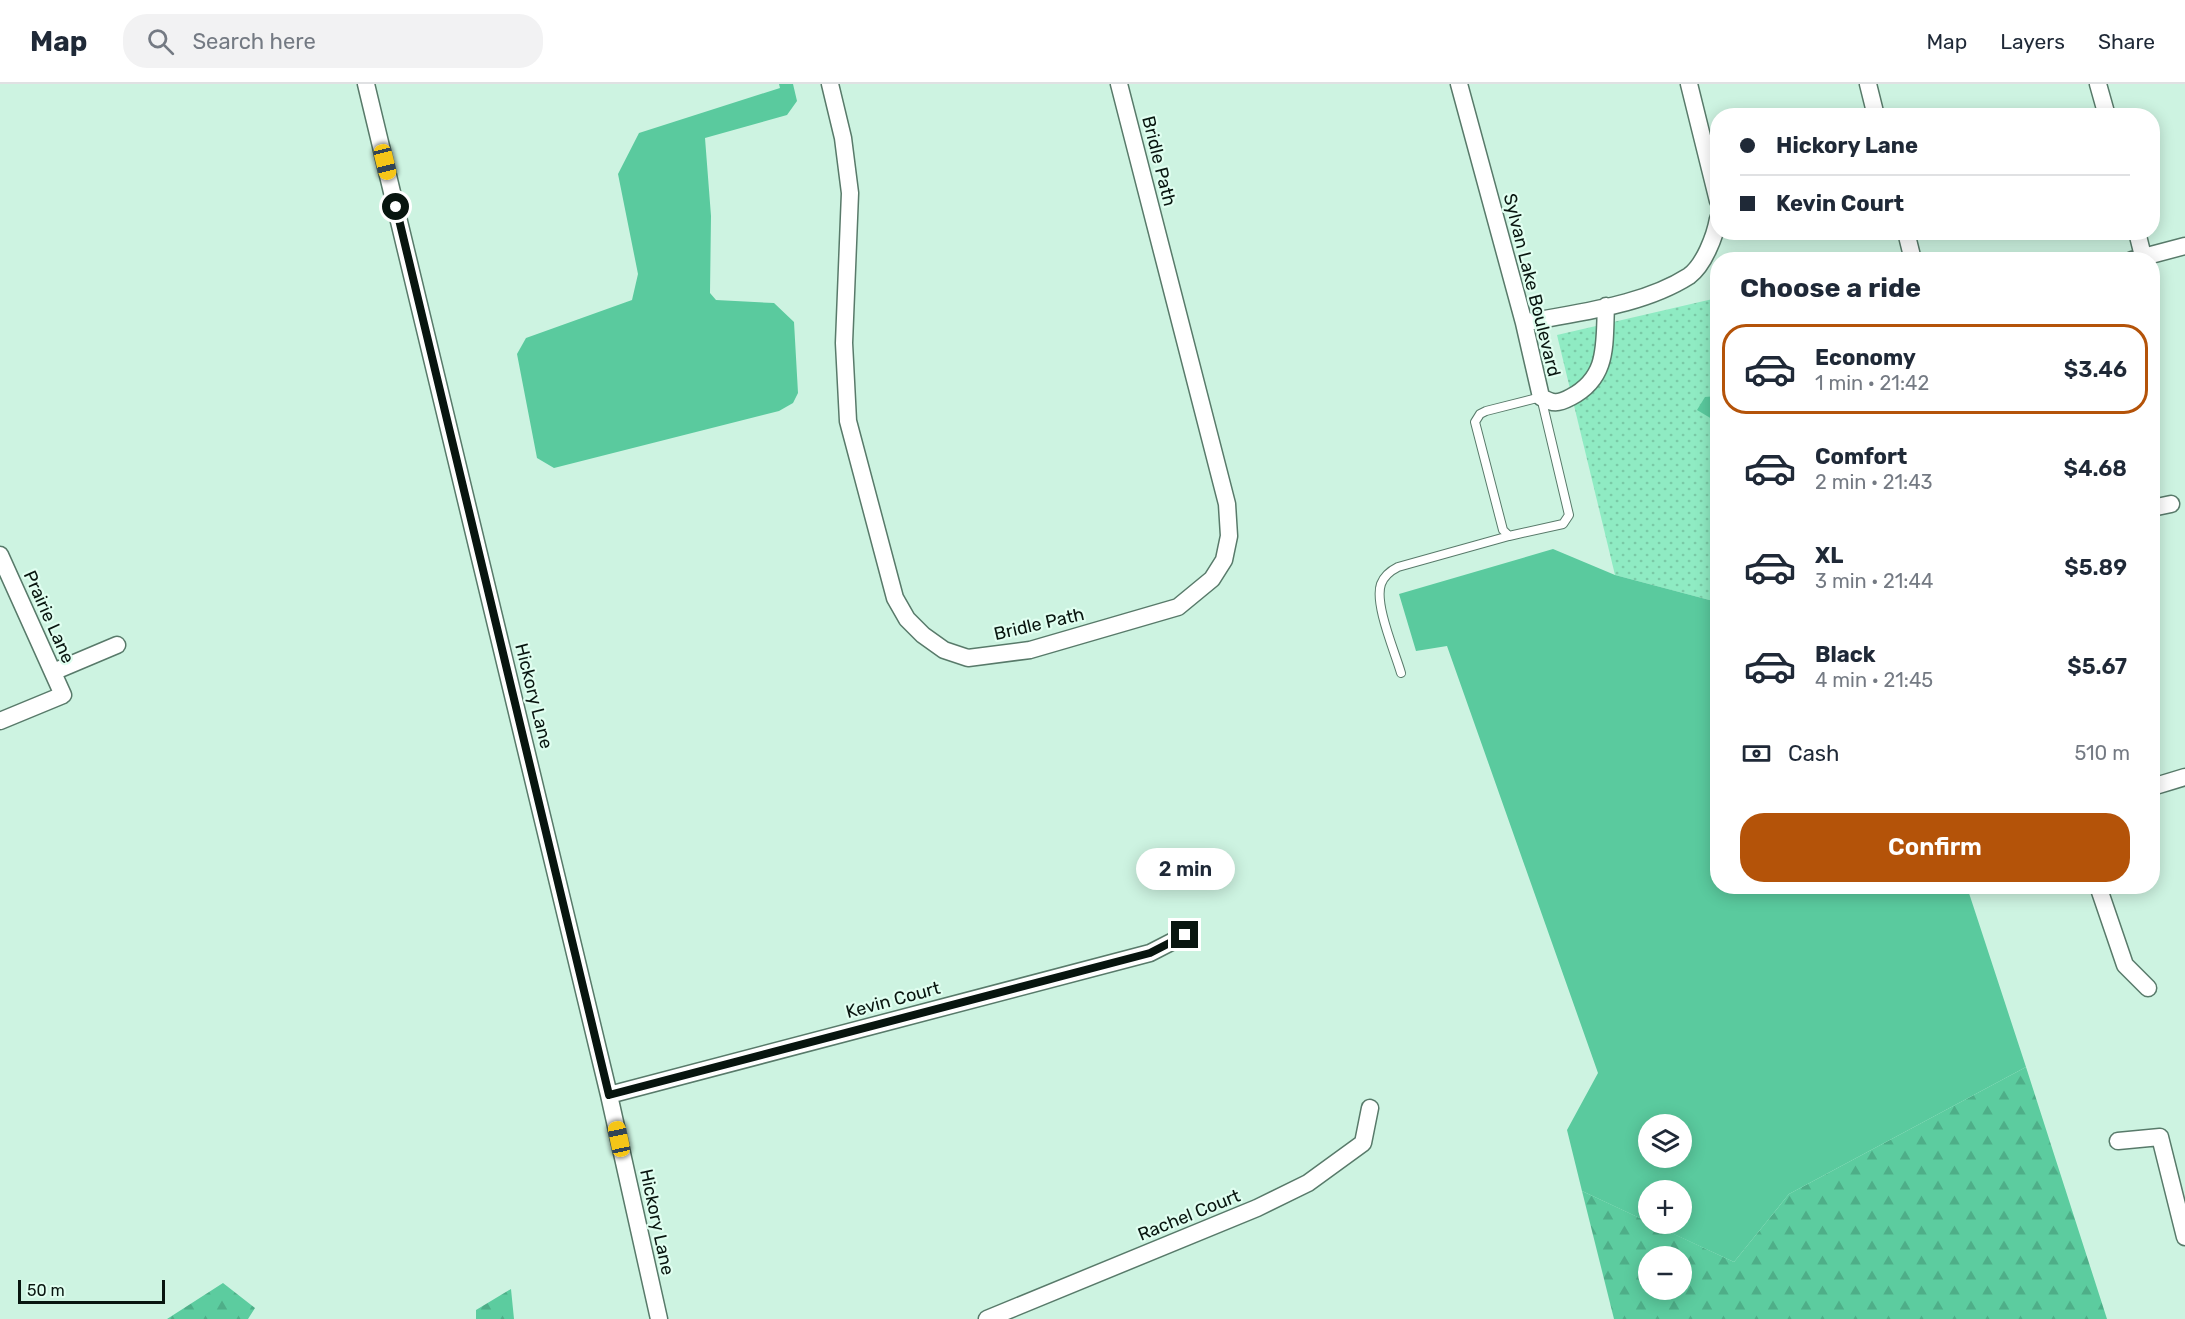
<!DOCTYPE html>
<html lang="en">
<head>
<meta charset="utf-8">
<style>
	:root { --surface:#fff; --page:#f2f2f3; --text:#1f2937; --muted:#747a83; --line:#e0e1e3; --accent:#b45309 }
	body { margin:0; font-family:Rubik,sans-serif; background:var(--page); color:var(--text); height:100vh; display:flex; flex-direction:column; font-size:22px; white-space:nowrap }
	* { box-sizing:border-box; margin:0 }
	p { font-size:20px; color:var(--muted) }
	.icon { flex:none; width:33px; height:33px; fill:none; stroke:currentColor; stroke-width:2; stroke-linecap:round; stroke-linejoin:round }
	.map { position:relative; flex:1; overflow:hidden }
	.details { position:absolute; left:1710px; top:168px; width:450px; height:642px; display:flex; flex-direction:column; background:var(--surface); border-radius:24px; box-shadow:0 3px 15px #0003 }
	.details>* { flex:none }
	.banner { position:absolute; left:1710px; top:24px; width:450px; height:132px; border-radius:24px; box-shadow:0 3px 15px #0003; display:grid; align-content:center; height:132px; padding:0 30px; background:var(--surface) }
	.controls { position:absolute; left:1638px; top:1030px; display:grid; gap:12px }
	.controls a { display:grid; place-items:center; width:54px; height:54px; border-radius:50%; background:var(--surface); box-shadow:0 3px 15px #0003; font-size:30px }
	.scale { position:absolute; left:18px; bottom:15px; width:147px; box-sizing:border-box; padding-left:6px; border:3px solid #08150f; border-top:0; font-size:16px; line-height:21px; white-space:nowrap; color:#08150f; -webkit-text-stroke:4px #e0fef0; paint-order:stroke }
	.end { position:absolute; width:27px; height:27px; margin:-14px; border:8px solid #08150f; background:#fff; box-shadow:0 0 0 3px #fff }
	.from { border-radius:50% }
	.bubble { position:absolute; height:42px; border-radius:21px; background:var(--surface); box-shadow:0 3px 15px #0003; font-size:20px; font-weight:600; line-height:42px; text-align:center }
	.car { position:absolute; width:18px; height:36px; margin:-18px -9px; border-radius:8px; box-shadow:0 0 4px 2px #0007; background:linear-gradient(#f5c518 24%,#345 0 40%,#f5c518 0 76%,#345 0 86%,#f5c518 0) }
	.banner b { display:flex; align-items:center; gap:21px; height:57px; font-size:22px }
	.banner b+b { border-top:2px solid var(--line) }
	.banner i { width:15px; height:15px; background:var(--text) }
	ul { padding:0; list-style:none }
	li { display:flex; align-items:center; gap:18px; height:90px; margin:0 12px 9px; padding:0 18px; border:3px solid transparent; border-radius:24px }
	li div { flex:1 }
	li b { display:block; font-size:22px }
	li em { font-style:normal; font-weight:600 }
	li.on { border-color:var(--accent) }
	li>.icon { width:54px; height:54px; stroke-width:1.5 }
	h2 { padding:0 30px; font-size:27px; line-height:72px }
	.pay { display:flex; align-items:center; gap:15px; height:66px; padding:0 30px; font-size:22px }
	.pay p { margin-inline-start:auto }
	.primary-button { display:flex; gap:12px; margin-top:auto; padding:12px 30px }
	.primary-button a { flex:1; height:69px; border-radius:24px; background:var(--accent); color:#fff; font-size:24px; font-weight:600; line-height:69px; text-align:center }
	header { display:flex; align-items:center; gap:36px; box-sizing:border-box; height:84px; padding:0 30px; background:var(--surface); border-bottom:2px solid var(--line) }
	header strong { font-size:28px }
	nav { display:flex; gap:33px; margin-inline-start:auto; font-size:21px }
	.search { width:420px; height:54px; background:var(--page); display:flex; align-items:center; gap:15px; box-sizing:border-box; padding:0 21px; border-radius:24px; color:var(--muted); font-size:22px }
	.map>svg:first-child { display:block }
	.grass { fill:url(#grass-dots) }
	.forest { fill:url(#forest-firs); fill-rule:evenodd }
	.water { fill:#5aca9e; fill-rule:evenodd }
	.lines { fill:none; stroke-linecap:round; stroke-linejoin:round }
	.service-casing { stroke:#587a6a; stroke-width:10 }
	.minor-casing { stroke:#587a6a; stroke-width:19 }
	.service { stroke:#fff; stroke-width:8 }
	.minor { stroke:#fff; stroke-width:16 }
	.route { stroke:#08150f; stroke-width:8 }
	.labels { text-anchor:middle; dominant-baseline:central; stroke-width:4.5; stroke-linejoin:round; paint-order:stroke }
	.street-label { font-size:18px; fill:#08150f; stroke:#e0fef0 }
</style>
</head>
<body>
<header>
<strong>Map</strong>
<div class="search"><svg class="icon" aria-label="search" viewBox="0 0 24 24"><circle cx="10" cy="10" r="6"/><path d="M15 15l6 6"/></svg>Search here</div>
<nav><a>Map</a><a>Layers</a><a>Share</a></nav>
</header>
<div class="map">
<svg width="2185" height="1235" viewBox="0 0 2185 1235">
	<defs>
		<pattern id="grass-dots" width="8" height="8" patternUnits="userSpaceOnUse" patternTransform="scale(1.5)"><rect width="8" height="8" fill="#8febc3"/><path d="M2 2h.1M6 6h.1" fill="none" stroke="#7ac9a6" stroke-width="1.8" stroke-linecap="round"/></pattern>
		<pattern id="forest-firs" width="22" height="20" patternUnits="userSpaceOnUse" patternTransform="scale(1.5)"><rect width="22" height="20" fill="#5ccc9f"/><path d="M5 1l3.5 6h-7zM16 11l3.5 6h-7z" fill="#4eae88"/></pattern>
	</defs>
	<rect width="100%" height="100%" fill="#cdf3e1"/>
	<path class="grass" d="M1717 214V518L1615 491 1557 251Z"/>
	<path class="forest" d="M2026 983 2107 1235H1614L1582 1107 1734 1178 1789 1110ZM1648 1173H1682V1206H1648Z
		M223 1199 255 1224 248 1235H167Z
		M511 1205 514 1235H476V1226Z"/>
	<path class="water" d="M779 0H793L797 17 787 31 705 54 711 132 710 209 716 216 774 219 794 238 798 309 793 319 779 327 554 384 537 374 517 270 526 254 632 216 638 190 618 90 639 49 780 4Z
		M1717 312H1718L1717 338 1697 326 1705 313Z
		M1553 465 1615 491 1717 518 1718 802 1967 803 2026 983 1789 1110 1734 1178 1652 1140H1682V1107H1648V1138L1582 1107 1567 1046 1598 989 1447 562 1416 567 1399 510ZM1648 1041H1682V1074H1648Z"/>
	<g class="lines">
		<defs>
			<path id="service" d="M1541 313 1569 431 1563 440 1509 452 1503 446 1475 338 1480 330 1486 327Z
				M1401 589C1395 568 1374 520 1381 500 1384 492 1390 487 1398 483L1509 452"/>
			<path id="minor" d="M366 0 609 1011 659 1235
				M830 0 843 54 850 109 844 259 848 337 895 514 907 535 923 551 944 566 968 574 1030 566 1178 523 1212 495 1224 476 1229 452 1227 420 1119 0
				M1459 0 1524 239 1541 313C1553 320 1558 320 1571 313 1609 293 1604 260 1606 222
				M1689 0 1718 117
				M1868 0 1876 32
				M2098 0 2107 32
				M1906 148 1913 176
				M2137 148 2143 172
				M2132 176 2185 162
				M1524 239C1578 228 1642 222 1689 192 1704 181 1715 152 1718 135
				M2152 424 2171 420
				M0 471 63 611 0 637
				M53 588 117 561
				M2152 703 2185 693
				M2098 802 2125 881 2148 904
				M609 1011 1150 869 1185 851
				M2118 1057 2160 1053 2185 1153
				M987 1235 1257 1124 1308 1099 1363 1059 1370 1024"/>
		</defs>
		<use href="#service" class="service-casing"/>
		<use href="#minor" class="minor-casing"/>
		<use href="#service" class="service"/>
		<use href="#minor" class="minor"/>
	</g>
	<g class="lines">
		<path class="route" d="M396 123 609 1011 1150 869 1185 851"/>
	</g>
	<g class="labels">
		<g class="street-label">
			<text transform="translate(1159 77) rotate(76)">Bridle Path</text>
			<text transform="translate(1532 201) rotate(76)">Sylvan Lake Boulevard</text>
			<text transform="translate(49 533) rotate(66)">Prairie Lane</text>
			<text transform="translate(1039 540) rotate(-13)">Bridle Path</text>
			<text transform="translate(534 612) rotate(76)">Hickory Lane</text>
			<text transform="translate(893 916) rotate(-15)">Kevin Court</text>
			<text transform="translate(1189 1131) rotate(-22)">Rachel Court</text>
			<text transform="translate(657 1138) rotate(78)">Hickory Lane</text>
		</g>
	</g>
</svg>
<div class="controls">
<a><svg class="icon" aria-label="layers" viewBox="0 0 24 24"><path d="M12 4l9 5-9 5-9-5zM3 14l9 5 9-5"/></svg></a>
<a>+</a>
<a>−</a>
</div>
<div class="scale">50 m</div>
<i class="end from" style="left:396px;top:123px"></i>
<i class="end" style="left:1185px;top:851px"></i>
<div class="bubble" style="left:1136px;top:764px;width:99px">2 min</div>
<i class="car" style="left:385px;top:78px;rotate:166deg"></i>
<i class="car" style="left:619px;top:1055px;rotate:348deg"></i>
<div class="banner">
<b><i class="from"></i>Hickory Lane</b>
<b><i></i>Kevin Court</b>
</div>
<section class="details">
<h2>Choose a ride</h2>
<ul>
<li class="on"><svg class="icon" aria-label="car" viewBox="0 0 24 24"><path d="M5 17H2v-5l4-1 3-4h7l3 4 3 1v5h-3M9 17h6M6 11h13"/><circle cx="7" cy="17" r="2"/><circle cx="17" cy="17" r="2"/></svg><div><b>Economy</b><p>1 min · 21:42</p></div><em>$3.46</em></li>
<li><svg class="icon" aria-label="car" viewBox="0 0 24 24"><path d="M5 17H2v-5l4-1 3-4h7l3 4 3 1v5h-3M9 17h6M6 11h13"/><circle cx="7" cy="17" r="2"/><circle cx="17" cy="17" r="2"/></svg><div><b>Comfort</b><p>2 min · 21:43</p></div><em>$4.68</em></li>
<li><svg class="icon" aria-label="car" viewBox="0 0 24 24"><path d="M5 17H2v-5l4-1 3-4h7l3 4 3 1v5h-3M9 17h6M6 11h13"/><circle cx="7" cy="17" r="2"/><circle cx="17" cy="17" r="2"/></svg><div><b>XL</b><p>3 min · 21:44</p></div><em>$5.89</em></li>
<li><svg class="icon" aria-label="car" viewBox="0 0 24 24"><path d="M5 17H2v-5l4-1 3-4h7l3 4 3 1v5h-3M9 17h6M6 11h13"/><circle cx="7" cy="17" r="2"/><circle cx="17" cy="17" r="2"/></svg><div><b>Black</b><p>4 min · 21:45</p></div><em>$5.67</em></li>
</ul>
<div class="pay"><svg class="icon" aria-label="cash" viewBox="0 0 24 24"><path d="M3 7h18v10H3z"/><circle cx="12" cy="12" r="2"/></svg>Cash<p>510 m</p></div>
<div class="primary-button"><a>Confirm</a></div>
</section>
</div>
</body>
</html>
